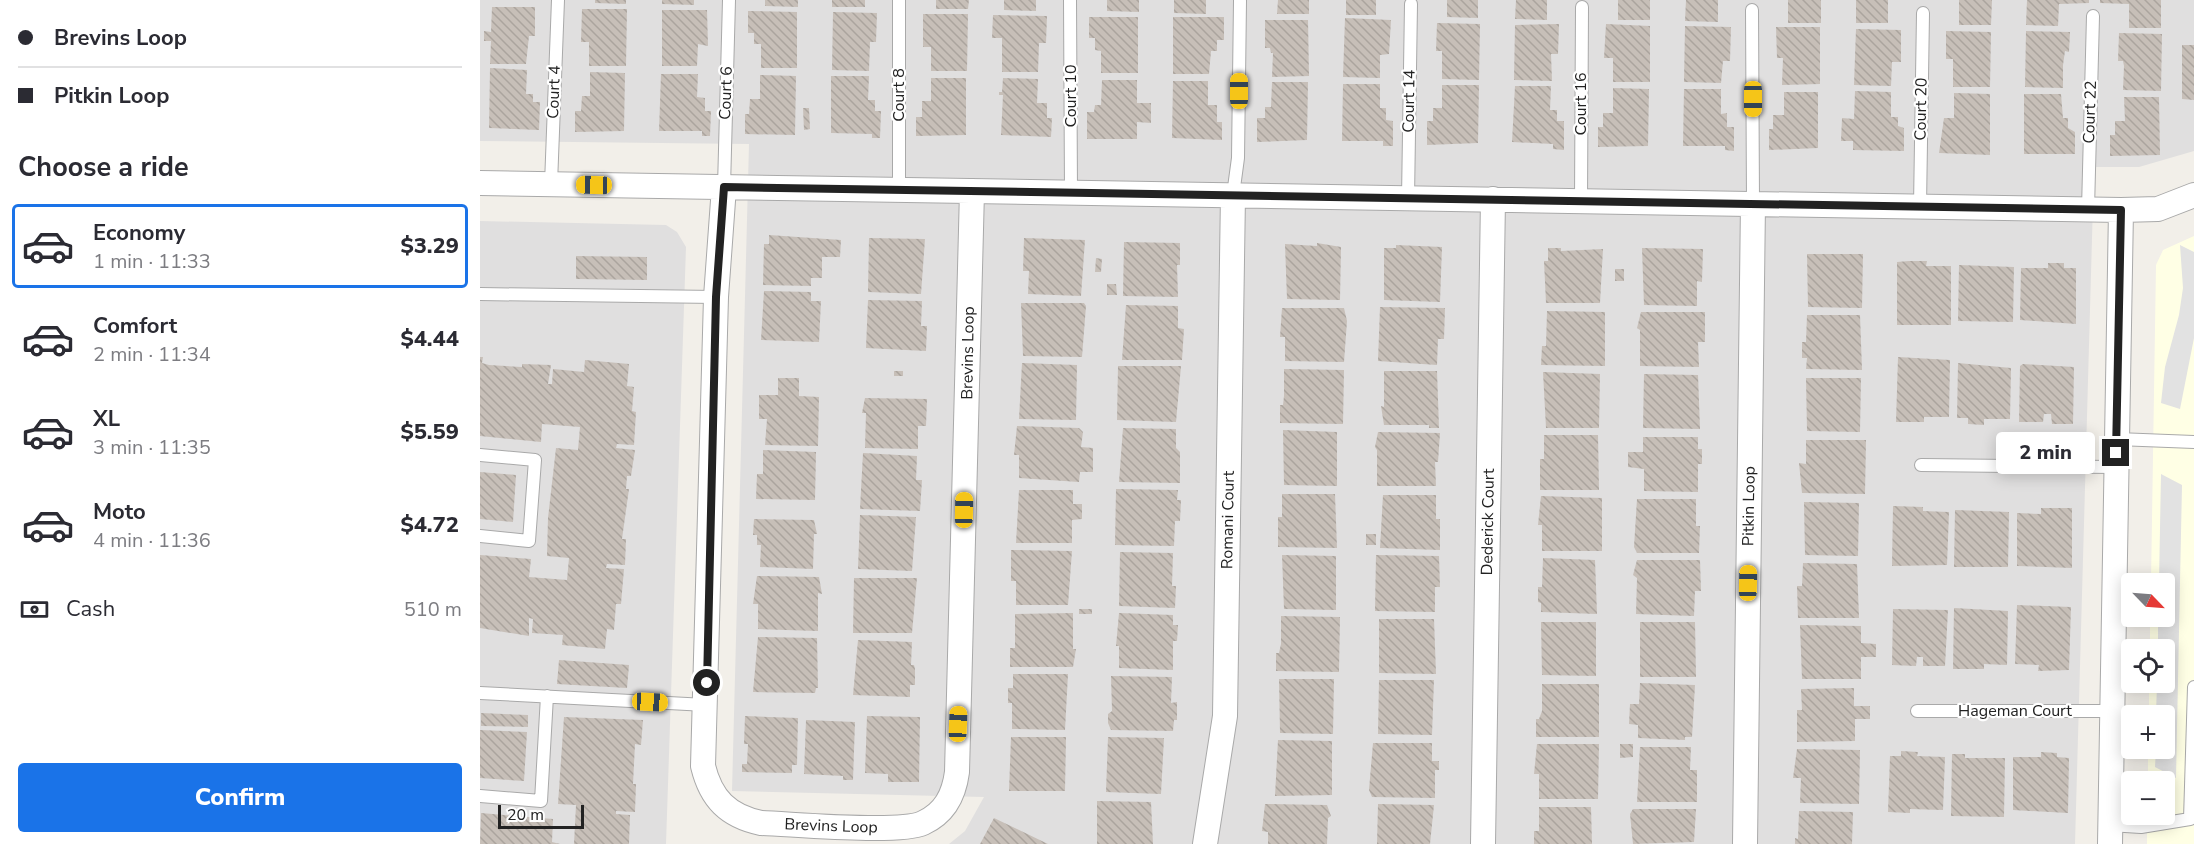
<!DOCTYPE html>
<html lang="en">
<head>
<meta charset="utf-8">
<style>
	:root { --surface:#fff; --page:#f2f2f3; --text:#2b2b33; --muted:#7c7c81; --line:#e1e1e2; --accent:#1a73e8 }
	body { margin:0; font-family:"Nunito Sans",sans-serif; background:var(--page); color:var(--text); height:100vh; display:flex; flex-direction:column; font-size:22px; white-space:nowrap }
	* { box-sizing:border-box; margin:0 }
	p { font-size:20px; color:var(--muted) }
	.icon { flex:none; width:33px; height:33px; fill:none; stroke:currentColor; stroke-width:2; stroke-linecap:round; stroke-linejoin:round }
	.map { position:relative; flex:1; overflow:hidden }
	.side { display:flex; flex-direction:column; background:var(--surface); width:480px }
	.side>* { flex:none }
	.banner { display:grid; align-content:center; height:132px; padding:0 18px; background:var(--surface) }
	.needle { width:39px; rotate:115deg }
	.buttons { position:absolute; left:1641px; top:573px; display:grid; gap:12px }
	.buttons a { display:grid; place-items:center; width:54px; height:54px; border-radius:6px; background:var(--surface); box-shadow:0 3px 15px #0003; font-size:30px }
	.scale { position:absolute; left:18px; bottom:15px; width:86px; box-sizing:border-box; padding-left:6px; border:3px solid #222; border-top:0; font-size:16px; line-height:21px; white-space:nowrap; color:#222; -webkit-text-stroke:4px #fff; paint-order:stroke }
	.end { position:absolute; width:27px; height:27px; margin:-14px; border:8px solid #222; background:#fff; box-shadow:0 0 0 3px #fff }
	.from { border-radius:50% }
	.bubble { position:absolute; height:42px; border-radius:6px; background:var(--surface); box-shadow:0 3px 15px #0003; font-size:20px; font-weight:800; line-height:42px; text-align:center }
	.car { position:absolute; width:18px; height:36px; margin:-18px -9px; border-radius:8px; box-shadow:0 0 4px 2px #0007; background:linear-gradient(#f5c518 24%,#345 0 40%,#f5c518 0 76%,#345 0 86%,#f5c518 0) }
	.banner b { display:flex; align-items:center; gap:21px; height:57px; font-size:22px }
	.banner b+b { border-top:2px solid var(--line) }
	.banner i { width:15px; height:15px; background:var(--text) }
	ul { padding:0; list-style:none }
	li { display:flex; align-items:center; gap:18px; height:84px; margin:0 12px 9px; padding:0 6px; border:3px solid transparent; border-radius:6px }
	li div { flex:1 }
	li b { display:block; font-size:22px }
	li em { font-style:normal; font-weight:800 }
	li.current { border-color:var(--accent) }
	li>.icon { width:54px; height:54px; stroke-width:1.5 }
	h2 { padding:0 18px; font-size:27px; line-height:72px }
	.pay { display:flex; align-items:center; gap:15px; height:66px; padding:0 18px; font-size:22px }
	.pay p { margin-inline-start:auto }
	.cta { display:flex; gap:12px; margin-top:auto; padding:12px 18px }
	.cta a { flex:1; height:69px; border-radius:6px; background:var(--accent); color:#fff; font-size:24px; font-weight:800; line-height:69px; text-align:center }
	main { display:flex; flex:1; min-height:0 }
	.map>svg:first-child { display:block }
	.residential { fill:#e0dfdf }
	.education { fill:#ffffe5 }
	.parking { fill:#e2e2e2 }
	.building { fill:url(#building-back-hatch) }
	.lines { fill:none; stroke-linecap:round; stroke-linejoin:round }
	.service-casing { stroke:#a9a9a9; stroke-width:14 }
	.minor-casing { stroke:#a9a9a9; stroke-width:26 }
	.service { stroke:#fff; stroke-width:12 }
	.minor { stroke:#fff; stroke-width:24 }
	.route { stroke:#222; stroke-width:8 }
	.labels { text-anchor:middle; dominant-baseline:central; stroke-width:4.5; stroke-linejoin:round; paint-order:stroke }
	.street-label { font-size:16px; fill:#222; stroke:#fff }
</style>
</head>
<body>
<main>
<section class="side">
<div class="banner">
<b><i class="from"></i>Brevins Loop</b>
<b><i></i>Pitkin Loop</b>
</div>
<h2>Choose a ride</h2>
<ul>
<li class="current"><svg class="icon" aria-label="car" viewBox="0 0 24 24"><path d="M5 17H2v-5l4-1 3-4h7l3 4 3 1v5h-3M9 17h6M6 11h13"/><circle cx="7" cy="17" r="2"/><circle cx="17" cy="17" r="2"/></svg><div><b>Economy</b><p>1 min · 11:33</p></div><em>$3.29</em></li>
<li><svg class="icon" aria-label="car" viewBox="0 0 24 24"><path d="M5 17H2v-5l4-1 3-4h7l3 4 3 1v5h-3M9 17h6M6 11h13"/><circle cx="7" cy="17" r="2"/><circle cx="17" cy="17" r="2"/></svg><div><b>Comfort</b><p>2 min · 11:34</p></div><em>$4.44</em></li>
<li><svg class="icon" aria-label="car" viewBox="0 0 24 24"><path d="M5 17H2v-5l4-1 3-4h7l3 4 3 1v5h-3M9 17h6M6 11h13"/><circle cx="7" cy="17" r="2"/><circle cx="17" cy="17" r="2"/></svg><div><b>XL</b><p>3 min · 11:35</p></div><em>$5.59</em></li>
<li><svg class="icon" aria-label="car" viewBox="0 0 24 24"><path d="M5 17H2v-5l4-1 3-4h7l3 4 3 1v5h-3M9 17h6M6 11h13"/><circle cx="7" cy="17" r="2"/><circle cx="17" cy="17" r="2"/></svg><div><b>Moto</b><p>4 min · 11:36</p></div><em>$4.72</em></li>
</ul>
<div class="pay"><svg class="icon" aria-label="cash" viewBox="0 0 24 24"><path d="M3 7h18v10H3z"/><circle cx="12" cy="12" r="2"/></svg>Cash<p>510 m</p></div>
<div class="cta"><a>Confirm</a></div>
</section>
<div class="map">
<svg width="1714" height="844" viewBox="0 0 1714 844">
	<defs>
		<pattern id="building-back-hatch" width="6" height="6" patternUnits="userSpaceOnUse" patternTransform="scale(1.5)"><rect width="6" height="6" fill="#c7bfb8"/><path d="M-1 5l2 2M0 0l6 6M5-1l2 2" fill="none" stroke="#aba49e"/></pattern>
	</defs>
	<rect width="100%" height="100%" fill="#f2efe9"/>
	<path class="residential" d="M0 0H1714V151L1659 167H1614L1595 844H469L485 831 504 797 252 791 269 144 0 141Z
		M0 221 186 225 197 232 206 247 186 844H0Z"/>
	<path class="education" d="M1714 236V844H1667V815L1684 814V782L1668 781V749L1684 748V716L1669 715V683L1684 682V650L1670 649V617L1684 616V584L1671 583 1676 265 1683 250Z"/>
	<path class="parking" d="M1700 245 1714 252V338L1700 409 1681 403 1685 367 1699 315 1703 288Z
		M1681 474 1702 485 1696 778 1675 767 1676 749 1684 748V716L1676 715 1677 683 1684 682V650L1678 649V617L1684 616V584L1679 583Z"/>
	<path class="building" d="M115 0H146V4L115 3Z
		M182 0H214V5L182 4Z
		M285 0H318V7L285 6Z
		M352 0H385V7H352Z
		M456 0H489L488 9H456Z
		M524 0H556V11L524 10Z
		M627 0H659V12L627 11Z
		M694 0H726V14L694 13Z
		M798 0H829V14H797Z
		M866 0H896V15H866Z
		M967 0H998V18L967 17Z
		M1036 0H1067V20L1035 19Z
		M1138 0H1170V20H1138Z
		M1206 0H1238V22L1205 21Z
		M1308 0H1341V23H1308Z
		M1376 0H1408V23H1376Z
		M1479 0H1512L1511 25H1479Z
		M1547 0H1609V3L1579 4 1578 26 1546 25Z
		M1620 0H1681V28H1649V4L1620 3Z
		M12 7H55V36H49L46 64H10L11 41H4V31L11 32Z
		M102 9H147L146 66H109V42H101Z
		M182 10H227L228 46 218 44 217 66H182Z
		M268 11 317 12V68H281V44H274V33H268Z
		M353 12 397 13 396 42H390L389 71 352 70Z
		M443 14H488L487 71H451V47H443Z
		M513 15 567 16 566 43H559L558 72H522V38H512Z
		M609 17H658V73H621V51L615 50V38H609Z
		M693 17H744V40H737V51H731L729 74H693Z
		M865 18 911 20 909 54 900 55V78L863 77Z
		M785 20H828L829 76 792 77 793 53H791L790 48H785Z
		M957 23 1000 24 999 80 962 79V51H956Z
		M1079 24 1078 54H1071L1072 81 1034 80 1035 25Z
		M1126 24 1170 26V82H1133V58H1124Z
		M1205 26 1251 27 1250 61H1243L1241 83 1204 82Z
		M1296 27H1340V84L1302 85 1303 58H1297Z
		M1376 29 1421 30V62H1412L1411 86 1374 85Z
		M1466 31 1511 32 1510 87H1473V59H1466Z
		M1546 31 1590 32 1589 52 1585 51 1583 65V88L1545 87Z
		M1639 33 1682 34 1681 91 1643 90 1644 66 1643 61H1638Z
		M1702 45H1714V100L1702 99Z
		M10 68 47 70 46 94H53V102H60L59 130 9 128Z
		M110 72 145 73 144 131 95 132V111H101L102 96H110Z
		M181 74H218L217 97 225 98V111H231L230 136H222V131H179Z
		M280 75 316 76 315 135 265 134V114H269L270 99H280Z
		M351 76H389L388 100H395V111H401L400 138H392V134L351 133Z
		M451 78H486V135L436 136V117H442V101H451Z
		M523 78 558 79 557 103H567V118H572L571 137 521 135 523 95H519V92H522Z
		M622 80H657V103H671V123L657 122V139H607V112H614L615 105H621Z
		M693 81H728V105H737V122H742V140L692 138Z
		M792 82H828L827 140 777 142V118H785V107H791Z
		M863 84H900V108H906V120L913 121V146H903V141H862Z
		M962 85H999L998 143 947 145V121H953V108H962Z
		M1035 86H1071L1070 110H1077V121H1084V150L1073 149V144L1032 142Z
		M1133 88 1169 89 1168 146 1118 147V127H1123V113H1133Z
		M1204 89H1241V114L1247 113V127H1254V151L1245 150V146H1203Z
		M1375 91 1411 92V117H1418V126L1424 128V151L1373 150V141H1361L1362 118 1374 119Z
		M1304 92H1338V148L1289 150V129H1293V115H1304Z
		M1474 93 1510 94V155L1459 153 1464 118H1474Z
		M1544 94H1581L1583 118H1588V128L1595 132V154H1544Z
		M1644 97H1679L1680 155 1630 156V135H1635V121H1645Z
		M323 108H329L330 129 324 130Z
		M289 235 361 240 360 257H342V278H331V286L283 285 284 244H289Z
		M389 238 445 239 441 294 388 292Z
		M544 238 605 240 601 296 548 294 549 271H543Z
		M644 242 700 243V265H697L698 297 643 296Z
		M837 243 861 247 860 300 807 299 805 244 837 246Z
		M916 245 962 247 960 302 904 300V248H916Z
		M1068 248H1081V251L1123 249 1120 303H1066L1064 261H1068Z
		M1162 248 1223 249 1222 282 1217 281V306L1164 305Z
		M1327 254H1383L1382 308 1328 307Z
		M96 256 167 257V280L96 279Z
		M616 258 622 259 621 272H615Z
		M1429 261H1447L1446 266H1471V325H1417V262Z
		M1568 263H1584V268H1596V324L1540 320 1541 268H1568Z
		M1479 265 1534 267 1533 322 1478 321Z
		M1135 269H1144V281H1135Z
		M627 284H636L637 295H627Z
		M284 291 331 292V301H341L339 342 281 340Z
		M388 300 442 301 441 326H447L446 351 386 348Z
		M541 303H604L606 306 602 357 543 356Z
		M646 305 698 306V328L704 329 702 360H642Z
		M900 307 965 308 964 339H958L957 365 898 361Z
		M802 308H864L867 321 864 362 805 361V337H800Z
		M1067 311 1125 312V366L1061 365 1062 346H1066Z
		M1161 312H1225V342H1218L1219 367 1160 366V330L1157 328Z
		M1327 315H1380L1382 370 1326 369 1327 358H1322V342H1326Z
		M0 357H3L2 363 9 365 42 367V364L71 365 68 384H72L73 369 104 372 105 360 149 364 147 386 154 387 152 411 156 412 154 445 137 444 136 448 155 450 151 476H147L146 489H149L142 539H146L145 565 127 564 126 568 144 569 141 604H136L134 630 127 629 125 649 82 645 83 635 52 633 53 619 49 618V636L0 628V555L51 559 49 577 87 580 89 558 67 556 68 518 76 448 98 450 100 427 62 424 61 442 0 436Z
		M1418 357 1470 360 1469 417H1444V422H1416Z
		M542 363 597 365 596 420 539 419Z
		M1478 363 1531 368 1530 419H1504V425L1488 424V418H1477Z
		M1543 364 1594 367 1593 424H1572L1571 414H1564L1563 422H1539L1540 366Z
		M638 366H701L696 422 637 420Z
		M804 369 864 370 863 424 800 423V405H803L804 396Z
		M414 371H423V376H414Z
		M904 371H957L959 428H949V425H904L901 406 904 407Z
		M1063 372 1120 374 1119 428H1066Z
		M1164 374 1218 375 1220 429 1163 428Z
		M298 378H319V396L339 397 338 446 285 445 287 419H279V395H298Z
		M1326 378H1381L1380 432 1327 431Z
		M385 398 447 399 446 426H438V449L385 448 386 413H382Z
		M537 426 599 428 603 432 601 447 613 448V472H600L599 482 539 478V455H534Z
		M643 428 696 429V448L700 452V483L639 482Z
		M803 430 857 432V486L804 485Z
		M898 432 960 433 958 462H955L956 486H897V450L895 447Z
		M1064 435H1118L1119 490H1060V459H1064Z
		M1163 437H1218V449H1222V464H1218V492L1164 491V469L1148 467V452H1163Z
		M1326 440H1386L1385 494 1322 493 1319 463 1326 464Z
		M283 450 336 452 335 500 276 499 277 474H283Z
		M383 453 437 456 436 480H442L440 511 380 509Z
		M0 472 36 475 33 522 0 519Z
		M636 489 698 490 697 500H701L700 521H695L694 546 635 545Z
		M539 490H593V504H602V519L592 520V543H536Z
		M802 494H855L857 548 798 547V517H802Z
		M903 495H956V519H960V550L900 548Z
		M1061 496 1122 498V551H1062V525H1058Z
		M1157 499H1216V526H1220L1219 553H1157L1154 547Z
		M1324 502 1379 503 1378 556 1325 555Z
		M1413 506 1443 507V511L1469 512 1467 565 1412 566Z
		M1561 508H1592V568L1537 566V513L1561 514Z
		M1475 510 1529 512 1528 567H1474Z
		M380 515 436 517 432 571 378 569Z
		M274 519 334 520 337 534H334L333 569 280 567 281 545H277V535H273Z
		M886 534H896V545H886Z
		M531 550 592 551 588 605H536V581H531Z
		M640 552 693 553 692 586H696L695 608 639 606Z
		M802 555 856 556V610L804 609Z
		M896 555 959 556 960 587H955V612L895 611Z
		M1063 558 1115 560 1117 614 1061 612V603L1058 602V587H1062Z
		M1157 560H1220L1221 591H1215L1214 616 1156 614 1157 578 1153 575Z
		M1323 563 1377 564 1379 618H1318L1317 586H1322Z
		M277 576 339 577 342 594 338 593V631L278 629V604H273Z
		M374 578H437L432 633H373Z
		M1537 605 1591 607 1589 670 1558 671 1559 665 1535 664Z
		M1474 608 1528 611 1527 665 1504 664V669H1473Z
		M599 609H612V614H599Z
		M1413 609 1468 610 1465 666H1443V657H1437L1436 666 1412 665Z
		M593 613V649H596L593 667H530V648H535V614Z
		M639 613 693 615V625H698L697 641H693V670L639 668V646H636Z
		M801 616 860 617 859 672 796 671V653H799L801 644Z
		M899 619H954L956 674 899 673Z
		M1061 622H1116V676L1062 675Z
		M1160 622H1215L1216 677H1160Z
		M1320 625 1381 626V643L1396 644V657H1381V679H1322Z
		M278 637 337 638 338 688H336L335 693 273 692Z
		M378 640 432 642 431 665H434L435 669V685H430V697L373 695Z
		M79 660 149 665 147 688 77 684Z
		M533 674H588L585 730 532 729V703H528V688H533Z
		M631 676 692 677 691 703 697 702V720H694L693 731 631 730 628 723V714L632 711Z
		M799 679H854L853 734 800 733Z
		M899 680H954L952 735 898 734Z
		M1160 683 1215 685 1212 737H1205V740L1158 738V725L1149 724 1150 704H1159Z
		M1062 684H1119V737H1056V719H1059L1062 711Z
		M1374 688V706H1390V719H1375V741L1317 742V710H1322L1321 689Z
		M1 713 48 715V727L1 726Z
		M265 716 318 718 317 765H312V773L262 772V764H267L268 744H264Z
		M387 716 440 717 439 782H408V774L385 773Z
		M84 717 163 720 161 745 155 744 153 784H156L155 812 136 811V814L150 815 149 844H94L96 805 78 804Z
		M326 720 375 722 373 780H363V776L324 774Z
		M0 730 47 732 44 781 0 778Z
		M531 737H586L585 791H529Z
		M628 737 684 738 681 794 626 792Z
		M798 740 852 741V795L795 796Z
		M893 743H952V761H959V770H955V798L892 797 889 790Z
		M1057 744H1119L1118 799H1059V774H1054Z
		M1140 744H1153V757L1140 758Z
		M1160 747H1211L1210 770H1217V802H1157Z
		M1317 749 1380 750 1379 804 1320 803 1321 778H1313Z
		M1421 751 1438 752 1437 756 1465 757 1463 810 1430 809V813L1408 812 1410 756H1421Z
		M1561 752 1577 753V757L1589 758 1588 813 1533 810V757H1561Z
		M1472 754H1485V758H1525L1524 817 1471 816Z
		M617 801 671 802 673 844H617Z
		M785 804 847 805 851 816 848 818 847 844H788V832L782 831Z
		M898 804 954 805 950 844H897Z
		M1059 807H1111L1112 844H1054V831H1059Z
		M1153 809H1216L1214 842 1153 844 1150 814Z
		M1319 811 1373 812 1372 844H1315V838L1318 839Z
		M1 813 73 819 72 842 80 844H0Z
		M514 818 568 844H500Z"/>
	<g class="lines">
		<defs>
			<path id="service" d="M590 0 591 192
				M1272 10 1273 203
				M71 184 78 0
				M244 187 249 0
				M419 190V0
				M753 195 758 158 760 1
				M928 198 931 4
				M1101 201 1102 7
				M1440 206 1443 13
				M1608 209 1613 16
				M0 294 236 297
				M1637 439 1714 442
				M0 455 55 460 49 541 0 536
				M1441 465 1636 467
				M0 693 226 705
				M1437 711H1633
				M0 796 61 801 67 696
				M1629 825 1661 827 1710 819 1714 687"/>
			<path id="minor" d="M0 183 1641 210 1678 209 1714 195
				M244 187 236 297 223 766C231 799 248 816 281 823 313 824 419 834 443 823 465 813 474 795 477 772L492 191
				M725 844 745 716 753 195
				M1003 844 1013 199
				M1265 844 1273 203
				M1630 844 1641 210"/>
		</defs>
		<use href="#service" class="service-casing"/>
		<use href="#minor" class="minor-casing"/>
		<use href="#service" class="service"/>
		<use href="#minor" class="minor"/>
	</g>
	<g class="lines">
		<path class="route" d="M227 683 236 297 244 187 1641 210 1636 453"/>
	</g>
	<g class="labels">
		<g class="street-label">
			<text transform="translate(74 92) rotate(-88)">Court 4</text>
			<text transform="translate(246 93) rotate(-88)">Court 6</text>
			<text transform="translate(419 95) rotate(-90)">Court 8</text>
			<text transform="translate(591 96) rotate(-90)">Court 10</text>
			<text transform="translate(929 101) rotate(-89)">Court 14</text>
			<text transform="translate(1101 104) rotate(-90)">Court 16</text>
			<text transform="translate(1441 109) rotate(-89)">Court 20</text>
			<text transform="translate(1610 112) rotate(-88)">Court 22</text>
			<text transform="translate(488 353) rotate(-89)">Brevins Loop</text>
			<text transform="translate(1269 506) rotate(-89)">Pitkin Loop</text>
			<text transform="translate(748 520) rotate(-89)">Romani Court</text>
			<text transform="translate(1008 522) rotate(-89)">Dederick Court</text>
			<text x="1535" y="711">Hageman Court</text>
			<text transform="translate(351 826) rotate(2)">Brevins Loop</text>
		</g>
	</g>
</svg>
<div class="buttons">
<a><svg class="needle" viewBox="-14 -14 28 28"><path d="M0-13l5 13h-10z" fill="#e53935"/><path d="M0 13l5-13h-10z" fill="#7c7c81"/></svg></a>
<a><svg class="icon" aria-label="locate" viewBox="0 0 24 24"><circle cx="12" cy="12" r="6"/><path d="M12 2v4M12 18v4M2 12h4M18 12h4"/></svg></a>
<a>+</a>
<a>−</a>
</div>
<div class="scale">20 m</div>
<i class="end from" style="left:227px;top:683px"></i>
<i class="end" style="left:1636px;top:453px"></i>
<div class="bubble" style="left:1516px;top:432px;width:99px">2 min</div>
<i class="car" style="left:759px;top:91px;rotate:0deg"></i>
<i class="car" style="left:1273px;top:99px;rotate:180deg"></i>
<i class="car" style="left:114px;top:185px;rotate:271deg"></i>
<i class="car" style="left:484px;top:510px;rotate:1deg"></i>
<i class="car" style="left:1268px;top:583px;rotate:1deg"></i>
<i class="car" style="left:170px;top:702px;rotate:93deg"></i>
<i class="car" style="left:478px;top:724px;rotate:2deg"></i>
</div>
</main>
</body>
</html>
